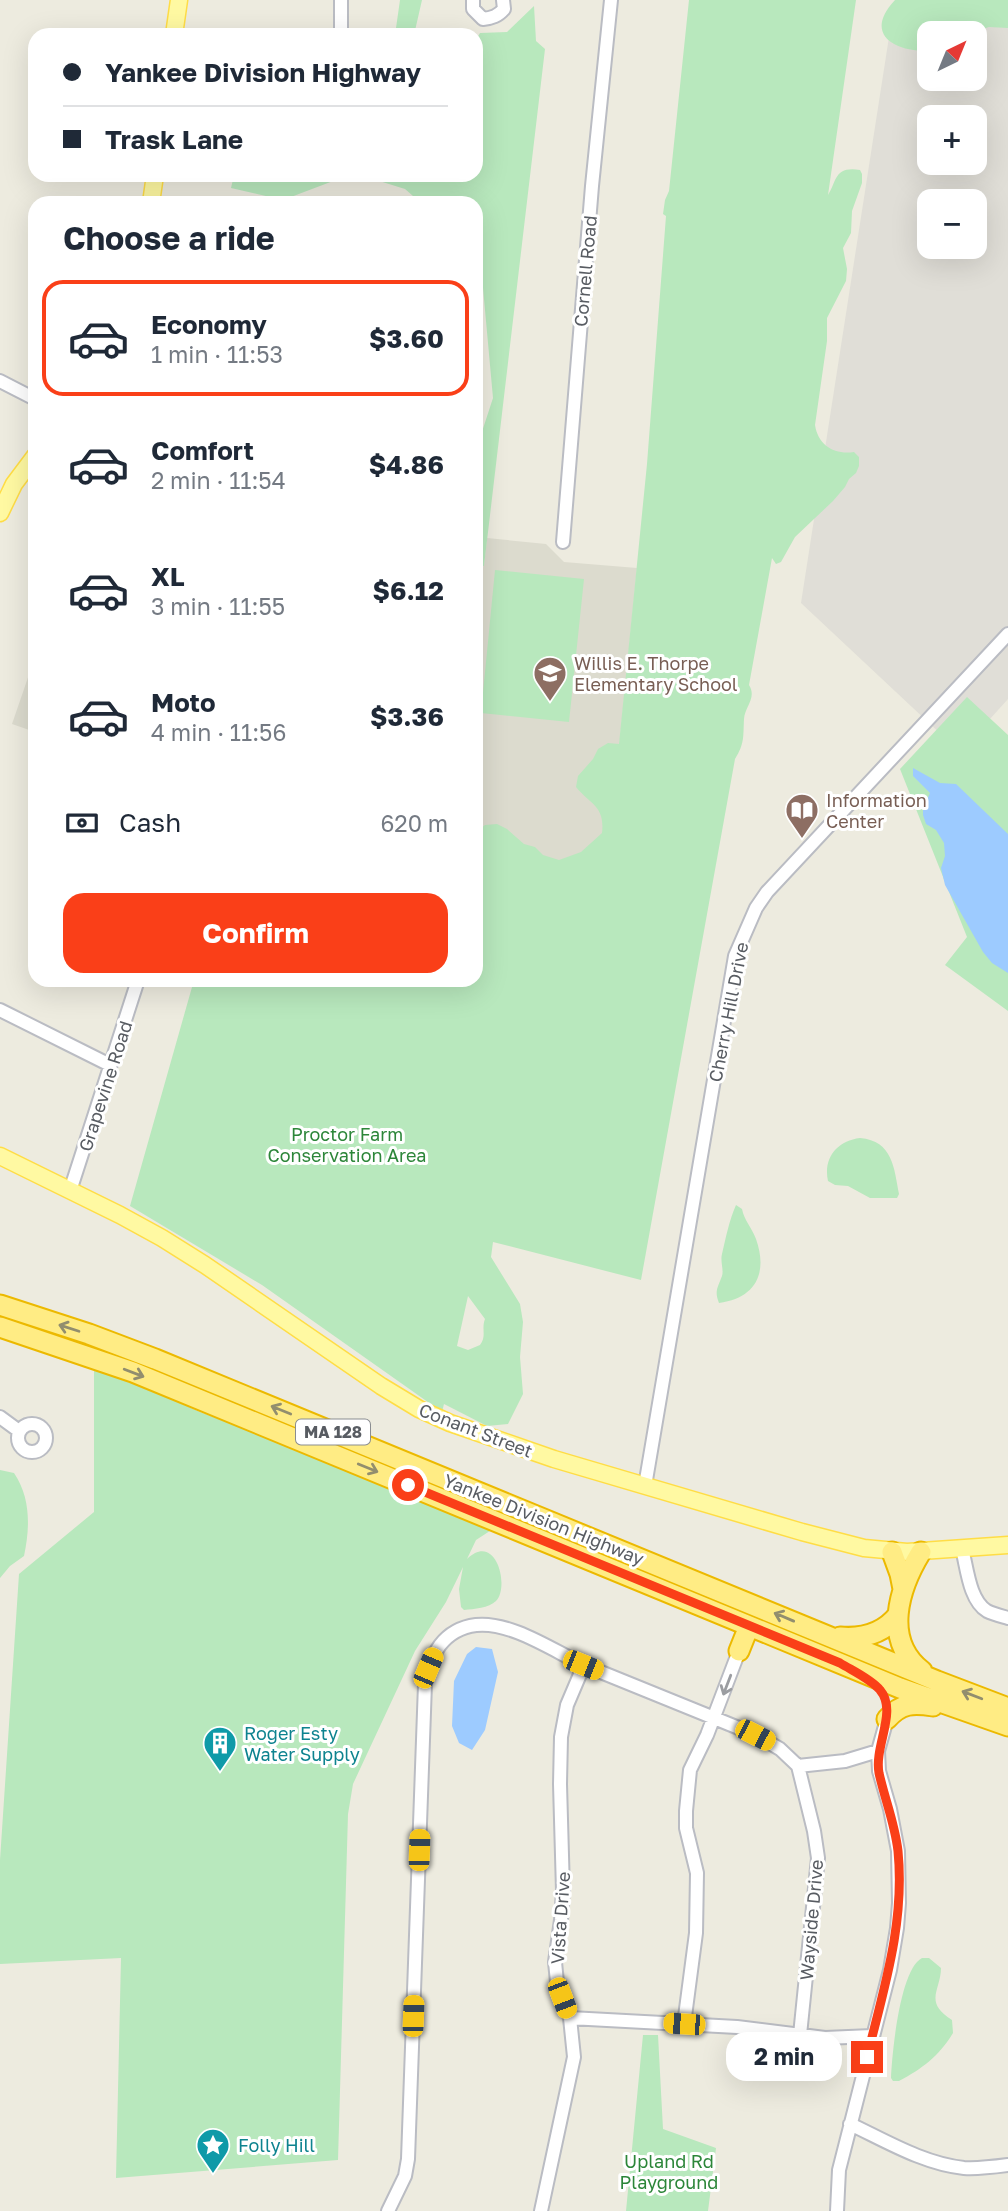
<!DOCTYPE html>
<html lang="en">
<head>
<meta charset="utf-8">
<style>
	:root { --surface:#fff; --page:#f6f6f7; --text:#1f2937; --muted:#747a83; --line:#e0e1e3; --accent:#fa3f18 }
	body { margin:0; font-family:"Golos Text",sans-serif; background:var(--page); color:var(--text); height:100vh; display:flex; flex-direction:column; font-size:26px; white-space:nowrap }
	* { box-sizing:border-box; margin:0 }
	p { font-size:23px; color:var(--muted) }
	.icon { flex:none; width:38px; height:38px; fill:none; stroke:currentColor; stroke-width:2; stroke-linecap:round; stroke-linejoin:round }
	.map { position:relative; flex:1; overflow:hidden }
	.details { position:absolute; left:28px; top:196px; width:455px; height:791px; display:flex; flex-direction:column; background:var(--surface); border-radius:21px; box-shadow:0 7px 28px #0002 }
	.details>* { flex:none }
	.hud { position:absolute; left:28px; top:28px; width:455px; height:154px; border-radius:21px; box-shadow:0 7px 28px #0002; display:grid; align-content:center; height:154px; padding:0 35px; background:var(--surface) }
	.needle { width:46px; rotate:43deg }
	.buttons { position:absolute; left:917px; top:21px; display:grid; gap:14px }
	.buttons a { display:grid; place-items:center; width:70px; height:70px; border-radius:14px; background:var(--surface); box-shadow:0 7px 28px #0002; font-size:35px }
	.end { position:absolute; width:32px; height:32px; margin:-16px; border:9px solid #fa3f18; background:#fff; box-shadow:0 0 0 4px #fff }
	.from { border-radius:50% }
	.bubble { position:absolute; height:49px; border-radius:21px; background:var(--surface); box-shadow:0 7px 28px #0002; font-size:23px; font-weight:700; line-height:49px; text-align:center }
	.car { position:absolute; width:21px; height:42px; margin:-21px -10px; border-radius:9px; box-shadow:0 0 5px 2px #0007; background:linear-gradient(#f5c518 24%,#345 0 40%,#f5c518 0 76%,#345 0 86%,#f5c518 0) }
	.hud b { display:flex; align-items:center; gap:24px; height:66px; font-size:26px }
	.hud b+b { border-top:2px solid var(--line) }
	.hud i { width:18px; height:18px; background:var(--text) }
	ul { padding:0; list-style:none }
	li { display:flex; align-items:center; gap:21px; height:116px; margin:0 14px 10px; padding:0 21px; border:4px solid transparent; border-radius:21px }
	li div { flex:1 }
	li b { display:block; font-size:26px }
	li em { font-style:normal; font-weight:700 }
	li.on { border-color:var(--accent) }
	li>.icon { width:63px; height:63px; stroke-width:1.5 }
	h2 { padding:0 35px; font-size:32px; line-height:84px }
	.pay { display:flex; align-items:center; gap:18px; height:77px; padding:0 35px; font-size:26px }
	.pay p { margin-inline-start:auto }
	.action { display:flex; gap:14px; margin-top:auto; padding:14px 35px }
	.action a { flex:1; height:80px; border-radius:21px; background:var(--accent); color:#fff; font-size:28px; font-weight:700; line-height:80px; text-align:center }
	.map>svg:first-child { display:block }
	.industrial { fill:#e0ded7; fill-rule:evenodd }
	.education { fill:#dcdbce }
	.green { fill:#b8e8bd; fill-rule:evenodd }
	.water { fill:#9dcbff }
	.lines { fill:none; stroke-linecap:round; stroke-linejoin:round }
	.minor-casing { stroke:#babcc3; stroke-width:16 }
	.major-casing { stroke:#ffdd46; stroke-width:19 }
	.highway-casing { stroke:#ecb900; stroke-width:23 }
	.minor { stroke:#fff; stroke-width:12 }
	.major { stroke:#fff9a2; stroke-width:16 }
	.highway { stroke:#ffec84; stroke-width:19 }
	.oneway { stroke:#928e6e }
	.oneway2 { stroke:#9b9da1 }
	.route { stroke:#fa3f18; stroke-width:9 }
	.labels { text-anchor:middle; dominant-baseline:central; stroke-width:6; stroke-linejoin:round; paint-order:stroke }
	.shield { fill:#fff; stroke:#8a8d91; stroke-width:2 }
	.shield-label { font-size:16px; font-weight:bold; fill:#585c62 }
	.street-label { font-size:18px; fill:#585c62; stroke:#fff }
	.education-label { font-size:18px; fill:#785e54; stroke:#fff; text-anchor:start }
	.park-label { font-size:18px; fill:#2c8639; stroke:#fff }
	.culture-label { font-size:18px; fill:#0d838f; stroke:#fff; text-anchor:start }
</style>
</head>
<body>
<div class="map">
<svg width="1008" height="2211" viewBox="0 0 1008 2211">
	<rect width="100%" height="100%" fill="#edebdf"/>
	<path class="industrial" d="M1008 14V699L960 752 801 603 889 37ZM929 33H975V79H929ZM929 117H975V163H929ZM929 201H975V247H929Z"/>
	<path class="education" d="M487 538 546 544 564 562 637 568 610 839 528 898 476 919V565L484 566Z
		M35 657V732L12 724Z"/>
	<path class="green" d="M400 0H422L414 35H395Z
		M689 0H856L828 195C837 181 834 166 860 170L862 174V183L852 211 851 233 843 248 847 269 846 281 827 318V341L815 425C818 445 834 455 854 452L859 457V466L856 473 849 479 845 487 833 501 795 537 781 562 776 564 772 558 749 685C757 698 745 706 744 719 743 736 745 743 735 759L641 1280 493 1242 491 1257 520 1304 523 1322 520 1357 523 1394 508 1424 487 1426 444 1404 442 1412 262 1285 130 1206 194 980H476V832L485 825 497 824 507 829 524 844 535 847 543 855 559 860 581 852 602 833C605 806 591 805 576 787L578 776 593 759 598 749 608 743 619 744 647 464 666 216 663 214 665 200 669 191ZM468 1296 485 1319C481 1329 487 1336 480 1345L468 1350 457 1346Z
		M895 0H1008V28L989 27 970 33H929V51C894 52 863 34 895 0Z
		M534 6 536 41 545 49 484 566 476 565V450L493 398 483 288 476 272V203H421L405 189 360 175H476V40L480 33 507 32Z
		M234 175H349L283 200 231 188Z
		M495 570 584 579 569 722 481 713Z
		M967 697 1008 735V1011L945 965 967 937 900 769Z
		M860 1138C893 1141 894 1168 899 1194L897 1198H870L848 1186 835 1185 828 1181C823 1158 837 1141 860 1138Z
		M736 1205 742 1209C744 1220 752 1228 756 1239 768 1273 756 1298 719 1303 714 1291 718 1287 722 1276 724 1270 720 1261 722 1254 726 1237 729 1221 736 1205Z
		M94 1365 200 1412 339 1464 496 1527 476 1540 467 1559C496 1531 510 1587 496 1601 489 1608 474 1609 464 1610L461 1607 459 1589 463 1567 446 1602 415 1651 353 1784 348 1814 338 2160 116 2178 121 1958 0 1964V1860L19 1574 94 1512Z
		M0 1470 14 1473C31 1498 30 1528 24 1556L10 1566 0 1578Z
		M922 1958H929L941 1968C941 1990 923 2002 952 2020L953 2033C939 2056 922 2069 899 2081H893L891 2078C892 2053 900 1969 922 1958Z
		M643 2035H658L663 2129 716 2148 708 2211H626Z"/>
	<path class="water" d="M913 768 940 783 956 784 1008 834V973L992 963 983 952 945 885 941 868 945 856 944 843 936 830 926 824 923 815V809L930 793 913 776Z
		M476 1647 492 1649 498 1672 485 1730 472 1750 459 1743 452 1726 454 1681 467 1654Z"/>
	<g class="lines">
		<defs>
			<path id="minor" d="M341 0V35
				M473 0V9L483 19C492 18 498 16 504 9L503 0
				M0 381 35 399
				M563 542 592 186 611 0
				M0 1010 110 1065
				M70 1191 138 980
				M0 1417 19 1431
				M18 1438a14 14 0 1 1 28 0a14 14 0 1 1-28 0Z
				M645 1486 735 956 756 908 767 892 1008 634
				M962 1549C967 1567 969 1600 987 1611 993 1614 1001 1616 1008 1618
				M798 1766 814 1831 818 1858 800 2035
				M570 2018 737 2027 825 2038 872 2036
				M684 2024 696 1933 697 1873 686 1828V1811L690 1770 707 1735 739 1651
				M850 2124C886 2141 924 2164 964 2168 978 2169 993 2167 1008 2165
				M388 2211 405 2176 408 2159 425 1684C429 1655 444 1629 476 1625 511 1621 555 1652 586 1666 642 1689 699 1712 756 1735L780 1749 798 1766 845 1761 878 1751
				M541 2211 574 2057 570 2018 557 1982 555 1962 561 1920 563 1891 560 1784 561 1737 567 1705 584 1665
				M837 2211 839 2170 890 1970 897 1928 899 1903 898 1851 890 1809 879 1771 878 1751 887 1719"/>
			<path id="major" d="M174 35 179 0
				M151 203 155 175
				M0 513 14 484 35 456
				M0 1156 120 1215 162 1238 205 1265 381 1386 419 1409 450 1423 554 1459 802 1532 864 1548 907 1552 1008 1545"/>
			<path id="highway" d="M0 1305 89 1334 155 1359 937 1681 1008 1708
				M0 1327 133 1372 900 1688 1008 1726
				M892 1552 900 1574 903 1589
				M921 1552C899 1588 882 1640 922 1671
				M840 1637C863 1639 883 1634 898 1615
				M739 1651 749 1626
				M887 1719C901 1703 913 1703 933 1706"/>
		</defs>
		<use href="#minor" class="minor-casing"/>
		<use href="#major" class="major-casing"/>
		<use href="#highway" class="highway-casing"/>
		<use href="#minor" class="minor"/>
		<use href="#major" class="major"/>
		<use href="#highway" class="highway"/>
	</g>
	<defs><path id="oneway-shaft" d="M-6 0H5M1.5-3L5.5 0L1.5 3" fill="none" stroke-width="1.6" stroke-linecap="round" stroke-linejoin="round" transform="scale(1.75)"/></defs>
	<g class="oneway">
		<use href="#oneway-shaft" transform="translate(69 1328) rotate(-162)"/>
		<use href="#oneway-shaft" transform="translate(134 1373) rotate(21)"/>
		<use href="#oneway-shaft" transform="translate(281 1410) rotate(-158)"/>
		<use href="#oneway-shaft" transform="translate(368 1468) rotate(22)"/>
		<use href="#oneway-shaft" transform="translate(784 1617) rotate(-157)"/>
		<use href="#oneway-shaft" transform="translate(972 1695) rotate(-159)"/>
	</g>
	<use class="oneway2" href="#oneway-shaft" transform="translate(727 1685) rotate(111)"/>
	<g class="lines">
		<path class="route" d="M408 1485 840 1663C853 1671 871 1679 880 1690 898 1711 874 1746 879 1773 885 1800 895 1824 898 1851 905 1923 884 1988 867 2057"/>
	</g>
	<defs>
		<symbol id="school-pin" viewBox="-11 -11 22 30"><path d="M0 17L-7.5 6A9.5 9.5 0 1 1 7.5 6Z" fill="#8d6e63" stroke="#fff"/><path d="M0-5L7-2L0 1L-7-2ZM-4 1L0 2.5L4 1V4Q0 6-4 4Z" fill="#fff"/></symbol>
		<symbol id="library-pin" viewBox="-11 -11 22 30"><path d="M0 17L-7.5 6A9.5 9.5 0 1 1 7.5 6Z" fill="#8d6e63" stroke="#fff"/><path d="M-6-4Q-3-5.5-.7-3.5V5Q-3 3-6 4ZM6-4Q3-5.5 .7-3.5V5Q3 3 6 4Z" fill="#fff"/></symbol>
		<symbol id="building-pin" viewBox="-11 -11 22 30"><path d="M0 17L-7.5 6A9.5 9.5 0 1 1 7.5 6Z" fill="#0f9aa8" stroke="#fff"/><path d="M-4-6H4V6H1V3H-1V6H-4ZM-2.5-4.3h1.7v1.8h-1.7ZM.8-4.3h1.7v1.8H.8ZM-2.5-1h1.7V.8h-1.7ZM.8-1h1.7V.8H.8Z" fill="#fff"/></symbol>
		<symbol id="sight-pin" viewBox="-11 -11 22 30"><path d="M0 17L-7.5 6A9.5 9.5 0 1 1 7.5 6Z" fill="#0f9aa8" stroke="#fff"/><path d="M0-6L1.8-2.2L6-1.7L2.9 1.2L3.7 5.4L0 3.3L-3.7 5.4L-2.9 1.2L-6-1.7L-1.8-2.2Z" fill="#fff"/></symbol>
	</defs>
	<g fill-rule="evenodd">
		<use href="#school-pin" x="531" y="654" width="38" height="52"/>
		<use href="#library-pin" x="783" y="791" width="38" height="52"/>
		<use href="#building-pin" x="201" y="1724" width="38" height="52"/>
		<use href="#sight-pin" x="194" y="2126" width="38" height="52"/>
	</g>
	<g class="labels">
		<rect class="shield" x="296" y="1419.5" width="74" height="25" rx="5"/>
		<g class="shield-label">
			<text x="333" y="1432">MA 128</text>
		</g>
		<g class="street-label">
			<text transform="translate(585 271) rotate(-85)">Cornell Road</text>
			<text transform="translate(728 1012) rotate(-79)">Cherry Hill Drive</text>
			<text transform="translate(105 1086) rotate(-72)">Grapevine Road</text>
			<text transform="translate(476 1430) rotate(21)">Conant Street</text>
			<text transform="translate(544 1519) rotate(22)">Yankee Division Highway</text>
			<text transform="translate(560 1918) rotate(-86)">Vista Drive</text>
			<text transform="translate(811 1920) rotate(-85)">Wayside Drive</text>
		</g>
		<g class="education-label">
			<text x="574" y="663">Willis E. Thorpe<tspan x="574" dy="21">Elementary School</tspan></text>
			<text x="826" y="800">Information<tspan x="826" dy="21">Center</tspan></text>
		</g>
		<g class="park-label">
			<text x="347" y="1134">Proctor Farm<tspan x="347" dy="21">Conservation Area</tspan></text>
			<text x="669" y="2161">Upland Rd<tspan x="669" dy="21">Playground</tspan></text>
		</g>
		<g class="culture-label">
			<text x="244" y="1733">Roger Esty<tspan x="244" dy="21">Water Supply</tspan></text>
			<text x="238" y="2145">Folly Hill</text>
		</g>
	</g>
</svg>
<div class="buttons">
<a><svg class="needle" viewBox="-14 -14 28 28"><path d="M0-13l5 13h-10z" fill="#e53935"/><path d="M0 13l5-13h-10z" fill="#747a83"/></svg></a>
<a>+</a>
<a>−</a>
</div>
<i class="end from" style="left:408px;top:1485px"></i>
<i class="end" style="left:867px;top:2057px"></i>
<div class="bubble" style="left:726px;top:2032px;width:116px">2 min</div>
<i class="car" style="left:583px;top:1665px;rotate:112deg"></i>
<i class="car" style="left:428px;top:1668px;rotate:23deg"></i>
<i class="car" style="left:755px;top:1735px;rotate:117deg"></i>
<i class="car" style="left:419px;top:1850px;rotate:2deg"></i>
<i class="car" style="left:562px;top:1998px;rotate:159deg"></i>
<i class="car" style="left:413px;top:2016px;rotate:2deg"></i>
<i class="car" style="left:684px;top:2024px;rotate:274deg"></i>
<div class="hud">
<b><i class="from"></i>Yankee Division Highway</b>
<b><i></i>Trask Lane</b>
</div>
<section class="details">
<h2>Choose a ride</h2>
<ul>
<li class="on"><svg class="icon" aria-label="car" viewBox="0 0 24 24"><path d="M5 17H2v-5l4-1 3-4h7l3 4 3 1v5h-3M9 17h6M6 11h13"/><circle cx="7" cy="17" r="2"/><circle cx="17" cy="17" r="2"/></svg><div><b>Economy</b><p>1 min · 11:53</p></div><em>$3.60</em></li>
<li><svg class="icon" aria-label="car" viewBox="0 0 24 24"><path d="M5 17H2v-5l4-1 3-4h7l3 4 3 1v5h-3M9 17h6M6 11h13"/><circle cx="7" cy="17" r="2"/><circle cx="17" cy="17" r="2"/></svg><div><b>Comfort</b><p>2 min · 11:54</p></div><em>$4.86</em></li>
<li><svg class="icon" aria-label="car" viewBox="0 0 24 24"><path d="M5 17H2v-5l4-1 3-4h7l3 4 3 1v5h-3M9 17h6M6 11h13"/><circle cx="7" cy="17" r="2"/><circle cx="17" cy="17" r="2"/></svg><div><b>XL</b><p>3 min · 11:55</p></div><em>$6.12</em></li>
<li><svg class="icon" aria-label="car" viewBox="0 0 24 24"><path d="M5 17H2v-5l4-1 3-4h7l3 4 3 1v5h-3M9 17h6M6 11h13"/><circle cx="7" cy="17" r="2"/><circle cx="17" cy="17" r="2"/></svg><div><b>Moto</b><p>4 min · 11:56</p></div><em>$3.36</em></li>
</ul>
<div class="pay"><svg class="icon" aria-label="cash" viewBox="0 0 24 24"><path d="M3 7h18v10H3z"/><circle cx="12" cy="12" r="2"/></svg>Cash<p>620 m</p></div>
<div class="action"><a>Confirm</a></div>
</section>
</div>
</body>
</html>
